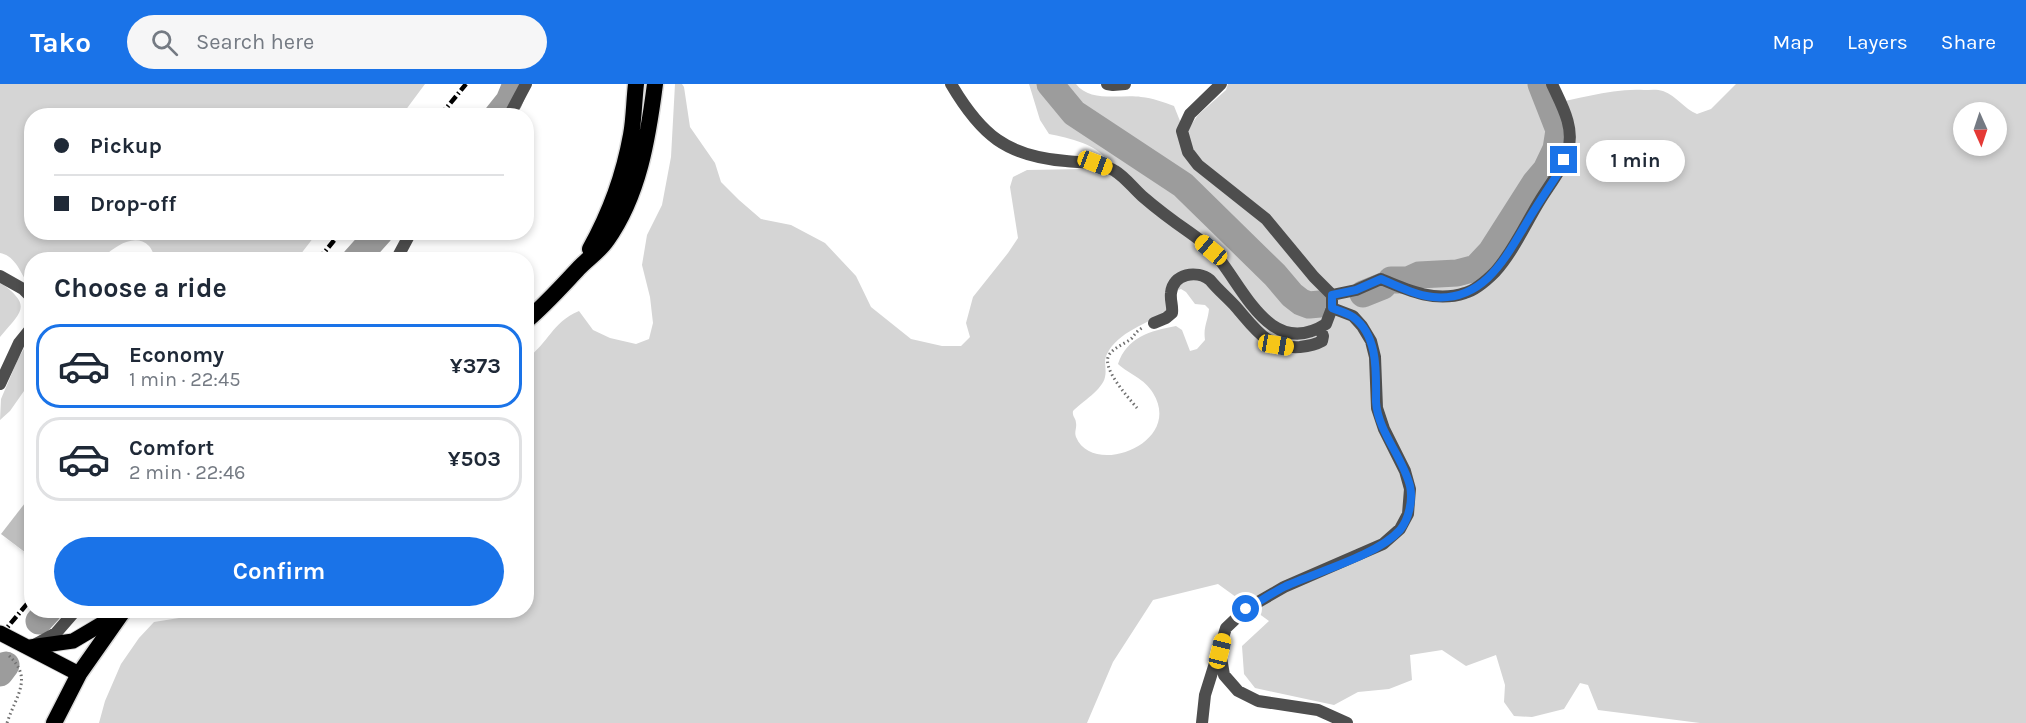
<!DOCTYPE html>
<html lang="en">
<head>
<meta charset="utf-8">
<style>
	:root { --surface:#fff; --page:#f6f6f7; --text:#1f2937; --muted:#747a83; --line:#e0e1e3; --accent:#1a73e8 }
	body { margin:0; font-family:Karla,sans-serif; background:var(--page); color:var(--text); height:100vh; display:flex; flex-direction:column; font-size:22px; white-space:nowrap }
	* { box-sizing:border-box; margin:0 }
	p { font-size:20px; color:var(--muted) }
	.icon { flex:none; width:33px; height:33px; fill:none; stroke:currentColor; stroke-width:2; stroke-linecap:round; stroke-linejoin:round }
	.map { position:relative; flex:1; overflow:hidden }
	.panel { position:absolute; left:24px; top:168px; width:510px; height:366px; display:flex; flex-direction:column; background:var(--surface); border-radius:24px; box-shadow:0 3px 9px #0003 }
	.panel>* { flex:none }
	.guide { position:absolute; left:24px; top:24px; width:510px; height:132px; border-radius:24px; box-shadow:0 3px 9px #0003; display:grid; align-content:center; height:132px; padding:0 30px; background:var(--surface) }
	.needle { width:39px; rotate:177deg }
	.controls { position:absolute; left:1953px; top:18px; display:grid; gap:12px }
	.controls a { display:grid; place-items:center; width:54px; height:54px; border-radius:50%; background:var(--surface); box-shadow:0 3px 9px #0003; font-size:30px }
	.end { position:absolute; width:27px; height:27px; margin:-14px; border:8px solid #1a73e8; background:#fff; box-shadow:0 0 0 3px #fff }
	.from { border-radius:50% }
	.bubble { position:absolute; height:42px; border-radius:21px; background:var(--surface); box-shadow:0 3px 9px #0003; font-size:20px; font-weight:700; line-height:42px; text-align:center }
	.car { position:absolute; width:18px; height:36px; margin:-18px -9px; border-radius:8px; box-shadow:0 0 4px 2px #0007; background:linear-gradient(#f5c518 24%,#345 0 40%,#f5c518 0 76%,#345 0 86%,#f5c518 0) }
	.guide b { display:flex; align-items:center; gap:21px; height:57px; font-size:22px }
	.guide b+b { border-top:2px solid var(--line) }
	.guide i { width:15px; height:15px; background:var(--text) }
	ul { padding:0; list-style:none }
	li { display:flex; align-items:center; gap:18px; height:84px; margin:0 12px 9px; padding:0 18px; border:3px solid var(--line); border-radius:24px }
	li div { flex:1 }
	li b { display:block; font-size:22px }
	li em { font-style:normal; font-weight:700 }
	li.selected { border-color:var(--accent) }
	li>.icon { width:54px; height:54px; stroke-width:1.5 }
	h2 { padding:0 30px; font-size:27px; line-height:72px }
	.action { display:flex; gap:12px; margin-top:auto; padding:12px 30px }
	.action a { flex:1; height:69px; border-radius:36px; background:var(--accent); color:#fff; font-size:24px; font-weight:700; line-height:69px; text-align:center }
	header { display:flex; align-items:center; gap:36px; box-sizing:border-box; height:84px; padding:0 30px; background:var(--accent); color:#fff }
	header strong { font-size:28px }
	nav { display:flex; gap:33px; margin-inline-start:auto; font-size:21px }
	.search { width:420px; height:54px; background:var(--page); display:flex; align-items:center; gap:15px; box-sizing:border-box; padding:0 21px; border-radius:33px; color:var(--muted); font-size:22px }
	.map>svg:first-child { display:block }
	.green { fill:#d5d5d5; fill-rule:evenodd }
	.lines { fill:none; stroke-linecap:round; stroke-linejoin:round }
	.river { stroke:#9c9c9c; stroke-width:27 }
	.building { fill:#bebebe; filter:url(#shadow) }
	.primary-casing { stroke:#dbdbdb; stroke-width:17 }
	.trunk-casing { stroke:#dbdbdb; stroke-width:19 }
	.path { stroke:#707070; stroke-width:3; stroke-dasharray:1.5 3; stroke-linecap:butt }
	.minor { stroke:#4e4e4e; stroke-width:12 }
	.primary { stroke:#000; stroke-width:15 }
	.trunk { stroke:#000; stroke-width:16 }
	.rail { stroke:#000; stroke-width:4.5; stroke-dasharray:9 3 1.5 3; stroke-linecap:butt }
	.route { stroke:#1a73e8; stroke-width:8 }
</style>
</head>
<body>
<header>
<strong>Tako</strong>
<div class="search"><svg class="icon" aria-label="search" viewBox="0 0 24 24"><circle cx="10" cy="10" r="6"/><path d="M15 15l6 6"/></svg>Search here</div>
<nav><a>Map</a><a>Layers</a><a>Share</a></nav>
</header>
<div class="map">
<svg width="2026" height="639" viewBox="0 0 2026 639">
	<defs>
		<filter id="shadow"><feDropShadow dx="6" dy="4" stdDeviation="3" flood-color="#0004"/></filter>
	</defs>
	<rect width="100%" height="100%" fill="#fff"/>
	<path class="green" d="M0 0H425L402 31 32 32V148L317 149 297 175H156C154 172 152 165 149 162 134 147 112 165 101 175L32 176 31 204C21 192 17 172 0 169Z
		M675 0H682L684 3 690 43 715 79 721 98 739 116 761 135 791 141 825 159 856 192 871 223 911 255 942 262H961L970 253 966 239 973 213 1008 169 1018 154 1010 103 1013 93 1027 86 1082 85 1109 80C1100 60 1068 54 1049 50L1040 36 1029 0H1076C1090 19 1122 10 1141 13 1153 14 1163 18 1174 22L1180 37V48L1189 44 1198 31 1226 6 1228 0H1533L1539 15 1546 20C1579 16 1610 4 1644 6 1650 6 1657 5 1663 7 1677 12 1684 25 1697 30L1711 25 1736 0H2026V639H1700L1598 626 1588 601 1580 599 1564 625 1532 633 1514 632 1504 618 1505 601 1496 571 1466 582 1442 566 1410 571 1412 596 1389 605 1358 608 1334 621 1255 604 1244 590 1242 562 1269 537 1218 500 1153 516 1113 578 1087 639H99L105 617 121 580 139 554 154 538 179 534H196L211 526H526L527 274C549 259 551 239 579 227L593 246 610 254 636 260 649 255 653 239 650 213 642 181 647 151 662 121 671 73ZM1964 28H1996V62H1964ZM1181 205 1186 208 1195 220 1205 221 1209 225C1208 237 1203 243 1205 256L1197 265 1190 267 1182 246 1176 242C1150 247 1127 253 1118 280 1130 291 1144 294 1153 309 1184 359 1093 394 1076 353 1074 348 1077 344 1076 339 1076 334 1072 333 1073 327 1082 318 1103 305 1105 293 1107 285 1103 277 1107 270 1117 249 1148 238 1168 228L1176 207Z
		M0 198C32 222 23 226 0 253Z
		M31 253V297L10 327 0 336 1 315 18 275Z"/>
	<g class="lines">
		<path class="river" d="M1050 0 1074 29 1183 101 1275 191 1292 211 1301 218 1309 221 1320 220
			M497 32 509 17 516 0
			M355 176 380 148
			M1391 196H1408L1419 191 1457 189 1476 184 1491 168 1535 99 1546 86 1556 65 1559 46 1541 0
			M1363 210 1383 202
			M39 537 49 526
			M0 589 6 581"/>
	</g>
	<path class="building" d="M32 410V463L26 469 1 450Z"/>
	<g class="lines">
		<defs>
			<path id="primary" d="M0 549 79 590
				M30 563 73 557 122 528"/>
			<path id="trunk" d="M590 165C609 131 624 90 631 51 634 35 634 17 636 0
				M526 237C545 221 561 203 578 185 587 175 600 167 607 156 639 111 648 54 655 0
				M54 639 79 590 124 526"/>
		</defs>
		<use href="#primary" class="primary-casing"/>
		<use href="#trunk" class="trunk-casing"/>
		<path class="path" d="M1137 324C1128 313 1101 284 1109 271 1114 263 1125 260 1132 254 1135 250 1137 247 1142 244
			M7 639C16 611 34 594 8 571"/>
		<path class="minor" d="M951 0C981 51 1006 72 1066 77 1083 79 1101 78 1115 87 1125 93 1133 104 1142 112 1157 125 1173 137 1189 148 1196 153 1204 159 1211 165 1242 198 1268 277 1326 240L1332 224V211L1314 193 1266 135 1198 81 1188 68 1182 47 1190 30 1221 0
			M1107 0 1113 1 1125 0
			M509 32 526 0
			M396 176 411 148
			M0 192 23 205 32 214
			M1332 211 1356 206 1381 195C1407 206 1435 219 1465 209 1476 206 1487 196 1495 188 1513 168 1525 141 1539 118 1549 101 1563 85 1568 66 1575 43 1561 20 1552 0
			M1154 239 1166 234 1172 229C1173 222 1170 216 1171 209 1173 189 1197 186 1210 196 1218 206 1228 214 1236 223 1256 246 1267 265 1300 263 1309 262 1315 261 1322 257L1323 252 1320 244
			M0 300 19 259 32 243
			M36 560 56 549 76 526
			M1220 568 1224 591 1238 607 1258 617 1318 626 1347 639
			M1202 639 1205 611 1226 544 1246 525 1284 503 1383 460 1400 445 1408 430 1410 405 1405 387 1384 345 1377 324 1375 273 1371 257 1362 242 1353 232 1332 224"/>
		<use href="#primary" class="primary"/>
		<use href="#trunk" class="trunk"/>
		<path class="rail" d="M440 32 466 0
			M318 176 341 148
			M0 552 32 514"/>
	</g>
	<g class="lines">
		<path class="route" d="M1246 525C1259 518 1272 509 1286 502 1317 488 1378 471 1400 446 1409 435 1413 416 1410 402 1403 373 1378 348 1376 318 1376 290 1379 252 1353 233 1347 229 1339 227 1332 224V211L1356 206 1381 195C1397 202 1415 211 1433 213 1483 218 1505 175 1527 138 1537 121 1548 105 1559 88L1564 76"/>
	</g>
</svg>
<div class="controls">
<a><svg class="needle" viewBox="-14 -14 28 28"><path d="M0-13l5 13h-10z" fill="#e53935"/><path d="M0 13l5-13h-10z" fill="#747a83"/></svg></a>
</div>
<i class="end from" style="left:1246px;top:525px"></i>
<i class="end" style="left:1564px;top:76px"></i>
<div class="bubble" style="left:1586px;top:56px;width:99px">1 min</div>
<i class="car" style="left:1095px;top:79px;rotate:111deg"></i>
<i class="car" style="left:1211px;top:166px;rotate:310deg"></i>
<i class="car" style="left:1276px;top:261px;rotate:100deg"></i>
<i class="car" style="left:1220px;top:567px;rotate:14deg"></i>
<div class="guide">
<b><i class="from"></i>Pickup</b>
<b><i></i>Drop-off</b>
</div>
<section class="panel">
<h2>Choose a ride</h2>
<ul>
<li class="selected"><svg class="icon" aria-label="car" viewBox="0 0 24 24"><path d="M5 17H2v-5l4-1 3-4h7l3 4 3 1v5h-3M9 17h6M6 11h13"/><circle cx="7" cy="17" r="2"/><circle cx="17" cy="17" r="2"/></svg><div><b>Economy</b><p>1 min · 22:45</p></div><em>¥373</em></li>
<li><svg class="icon" aria-label="car" viewBox="0 0 24 24"><path d="M5 17H2v-5l4-1 3-4h7l3 4 3 1v5h-3M9 17h6M6 11h13"/><circle cx="7" cy="17" r="2"/><circle cx="17" cy="17" r="2"/></svg><div><b>Comfort</b><p>2 min · 22:46</p></div><em>¥503</em></li>
</ul>
<div class="action"><a>Confirm</a></div>
</section>
</div>
</body>
</html>
